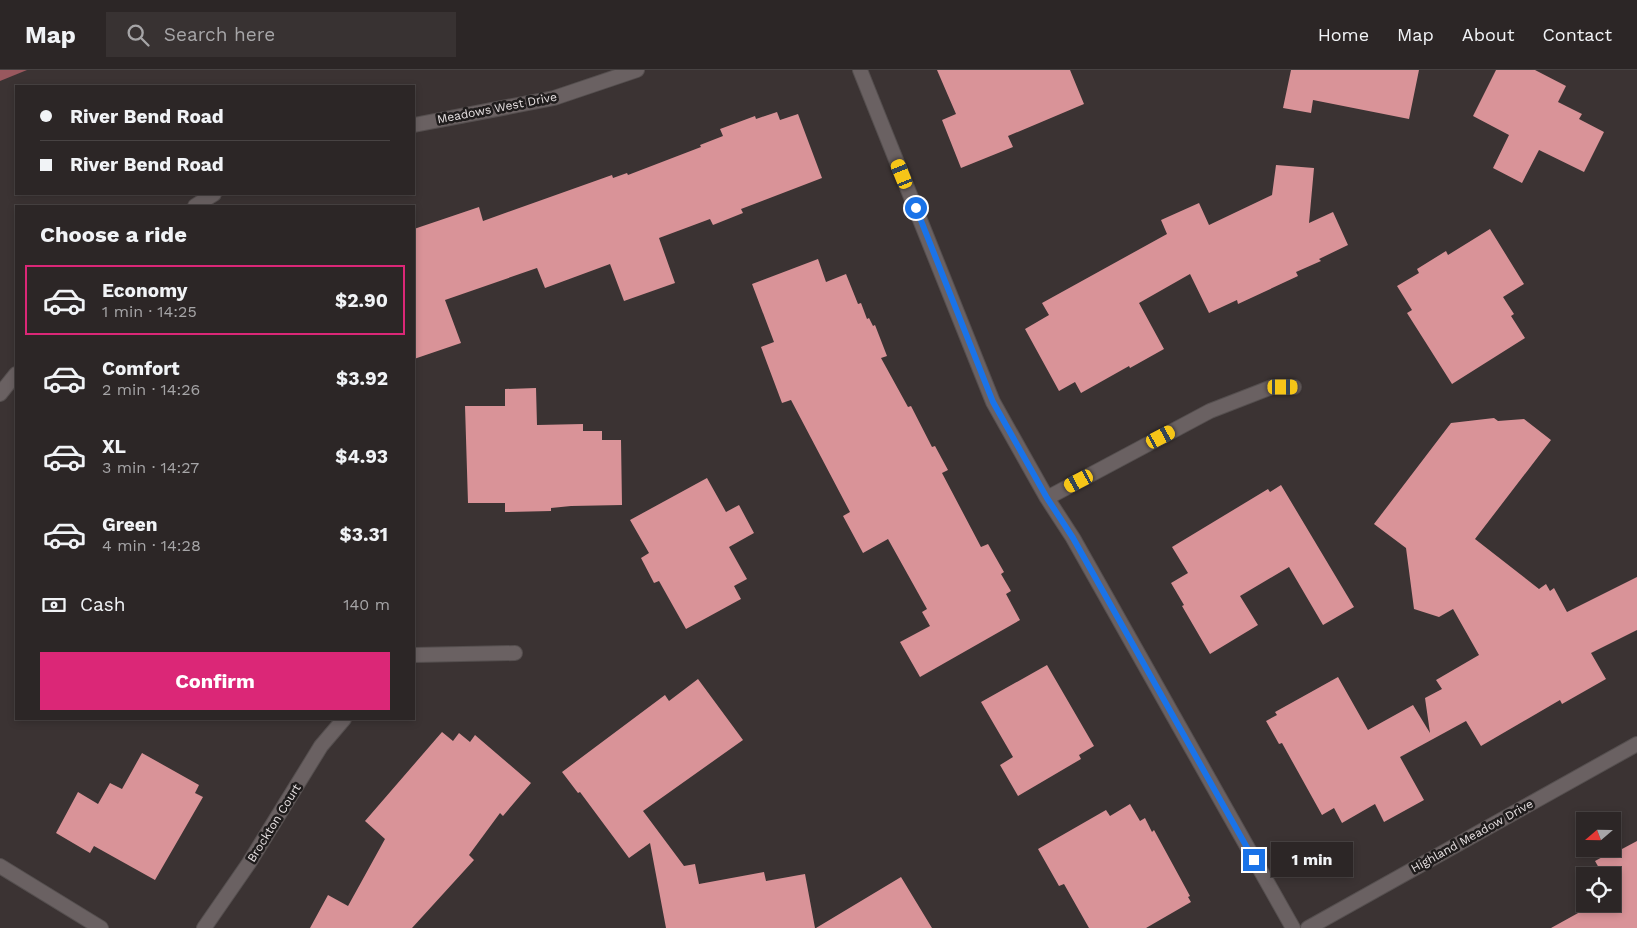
<!DOCTYPE html>
<html lang="en">
<head>
<meta charset="utf-8">
<style>
	:root { --surface:#2c2626; --page:#383232; --text:#f1f3f6; --muted:#a6a5a7; --line:#484343; --accent:#db2777 }
	body { margin:0; font-family:"Work Sans",sans-serif; background:var(--page); color:var(--text); height:100vh; display:flex; flex-direction:column; font-size:19px; white-space:nowrap }
	* { box-sizing:border-box; margin:0 }
	p { font-size:16px; color:var(--muted) }
	.icon { flex:none; width:28px; height:28px; fill:none; stroke:currentColor; stroke-width:2; stroke-linecap:round; stroke-linejoin:round }
	.map { position:relative; flex:1; overflow:hidden }
	.sheet { position:absolute; left:15px; top:135px; width:400px; height:515px; display:flex; flex-direction:column; background:var(--surface); border-radius:0px; box-shadow:0 2px 8px #0003,0 0 0 1px var(--line) }
	.sheet>* { flex:none }
	.hud { position:absolute; left:15px; top:15px; width:400px; height:110px; border-radius:0px; box-shadow:0 2px 8px #0003,0 0 0 1px var(--line); display:grid; align-content:center; height:110px; padding:0 25px; background:var(--surface) }
	.needle { width:32px; rotate:250deg }
	.buttons { position:absolute; left:1576px; top:742px; display:grid; gap:10px }
	.buttons a { display:grid; place-items:center; width:45px; height:45px; border-radius:0px; background:var(--surface); box-shadow:0 2px 8px #0003,0 0 0 1px var(--line); font-size:25px }
	.end { position:absolute; width:22px; height:22px; margin:-11px; border:6px solid #1a73e8; background:#fff; box-shadow:0 0 0 2px #fff }
	.from { border-radius:50% }
	.bubble { position:absolute; height:35px; border-radius:0px; background:var(--surface); box-shadow:0 2px 8px #0003,0 0 0 1px var(--line); font-size:16px; font-weight:700; line-height:35px; text-align:center }
	.car { position:absolute; width:15px; height:30px; margin:-15px -8px; border-radius:6px; box-shadow:0 0 4px 1px #0007; background:linear-gradient(#f5c518 24%,#345 0 40%,#f5c518 0 76%,#345 0 86%,#f5c518 0) }
	.hud b { display:flex; align-items:center; gap:18px; height:48px; font-size:19px }
	.hud b+b { border-top:1px solid var(--line) }
	.hud i { width:12px; height:12px; background:var(--text) }
	ul { padding:0; list-style:none }
	li { display:flex; align-items:center; gap:15px; height:70px; margin:0 10px 8px; padding:0 15px; border:2px solid transparent; border-radius:0px }
	li div { flex:1 }
	li b { display:block; font-size:19px }
	li em { font-style:normal; font-weight:700 }
	li.active { border-color:var(--accent) }
	li>.icon { width:45px; height:45px; stroke-width:1.5 }
	h2 { padding:0 25px; font-size:22px; line-height:60px }
	.pay { display:flex; align-items:center; gap:12px; height:55px; padding:0 25px; font-size:19px }
	.pay p { margin-inline-start:auto }
	.cta { display:flex; gap:10px; margin-top:auto; padding:10px 25px }
	.cta a { flex:1; height:58px; border-radius:0px; background:var(--accent); color:#fff; font-size:20px; font-weight:700; line-height:58px; text-align:center }
	header { display:flex; align-items:center; gap:30px; box-sizing:border-box; height:70px; padding:0 25px; background:var(--surface); border-bottom:1px solid var(--line) }
	header strong { font-size:24px }
	nav { display:flex; gap:28px; margin-inline-start:auto; font-size:18px }
	.search { width:350px; height:45px; background:var(--page); display:flex; align-items:center; gap:12px; box-sizing:border-box; padding:0 18px; border-radius:0px; color:var(--muted); font-size:19px }
	.map>svg:first-child { display:block }
	.forest { fill:#99585e }
	.building { fill:#d99398 }
	.lines { fill:none; stroke-linecap:round; stroke-linejoin:round }
	.minor-casing { stroke:#554f4f; stroke-width:16 }
	.minor { stroke:#6a6162; stroke-width:14 }
	.route { stroke:#1a73e8; stroke-width:6 }
	.labels { text-anchor:middle; dominant-baseline:central; stroke-width:5; stroke-linejoin:round; paint-order:stroke }
	.street-label { font-size:12px; fill:#e8e2e3; stroke:#1f1c1c }
</style>
</head>
<body>
<header>
<strong>Map</strong>
<div class="search"><svg class="icon" aria-label="search" viewBox="0 0 24 24"><circle cx="10" cy="10" r="6"/><path d="M15 15l6 6"/></svg>Search here</div>
<nav><a>Home</a><a>Map</a><a>About</a><a>Contact</a></nav>
</header>
<div class="map">
<svg width="1637" height="858" viewBox="0 0 1637 858">
	<rect width="100%" height="100%" fill="#3b3333"/>
	<path class="forest" d="M0 0H27L0 11Z"/>
	<path class="building" d="M937 0H1070L1084 34 1008 66 1013 77 961 98 942 50 956 44Z
		M1291 0H1419L1409 49 1313 30 1311 43 1283 38Z
		M1496 0H1535L1566 16 1558 32 1582 44 1579 49 1604 62 1584 102 1539 80 1522 113 1493 98 1509 65 1473 46Z
		M777 42 780 50 798 44 822 108 741 139 743 143 713 155 710 149 659 168 675 213 624 231 610 194 545 218 537 198 445 230 461 273 414 289V159L479 137 483 151 612 105 613 108 627 103 628 105 701 77 700 75 723 66 720 59 755 46 756 49Z
		M1276 95 1314 98 1309 153 1333 142 1348 175 1319 189 1321 191 1296 202 1298 206 1238 234 1237 230 1209 243 1190 204 1139 233 1164 279 1130 298 1129 296 1081 323 1075 312 1059 321 1025 259 1049 245 1042 233 1167 164 1161 150 1199 133 1209 155 1272 125Z
		M1490 159 1524 214 1503 227 1514 244 1511 246 1525 268 1452 314 1407 243 1412 240 1397 216 1419 203 1417 199 1446 181 1448 185Z
		M818 189 826 212 846 204 858 234 861 233 867 249 869 248 873 256 875 255 887 286 881 288 908 337 911 336 932 377 935 376 948 400 942 403 981 477 988 474 1004 502 1001 504 1011 521 1006 524 1020 550 920 607 900 572 930 556 922 542 927 539 888 469 863 483 843 446 850 442 791 330 782 333 761 277 774 272 752 214Z
		M536 318 537 355 583 354V361H602V370H621L622 435 571 436 551 438V441L505 442V433H468L465 336H505V319Z
		M1494 348 1498 351 1524 349 1551 370 1475 469 1539 519 1546 514 1550 521 1554 518 1567 542 1637 507V560L1591 583 1606 609 1562 634 1560 630 1481 676 1466 651 1400 687 1424 730 1384 752 1375 734 1342 753 1334 738 1322 745 1282 673 1279 674 1266 651 1277 645 1275 642 1338 607 1368 660 1413 635 1430 663 1425 628 1442 619 1436 610 1479 585 1453 539 1439 547 1414 539 1406 478 1374 454 1451 353Z
		M707 408 726 442 739 435 754 463 729 477 747 509 734 516 741 529 686 559 659 511 654 513 641 488 649 483 630 450Z
		M1281 415 1354 537 1323 555 1289 497 1240 526 1258 555 1210 584 1182 536 1184 535 1171 513 1188 503 1172 477 1268 419 1270 422Z
		M1047 595 1094 676 1079 685 1081 689 1018 726 1000 695 1013 687 981 632Z
		M698 609 743 670 643 741 684 796 695 794 699 814 764 802 766 811 805 804 815 858H666L650 773 629 788 580 722 578 723 562 702 665 625 669 631Z
		M442 662 453 671 459 663 470 672 475 665 531 713 503 746 500 743 469 785 474 790 412 858H310L328 825 348 836 385 769 365 751Z
		M142 683 199 715 195 723 203 727 155 810 94 776 90 783 56 763 78 722 98 734 110 713 122 719Z
		M1130 734 1140 751 1145 748 1152 762 1154 760 1190 826 1188 827 1191 832 1146 858H1089L1064 814 1059 816 1038 779 1106 740 1110 746Z
		M1637 771V858H1551L1589 837 1587 834H1612V806H1585V830L1575 811 1599 798 1595 791 1621 777 1622 779Z
		M901 807 932 858H816Z"/>
	<g class="lines">
		<defs>
			<path id="minor" d="M860 0 993 332 1047 428 1073 468 1293 858
				M414 55 554 28 637 0
				M195 136 214 124
				M0 324 16 304
				M1047 428 1210 341 1272 317H1294
				M414 585 515 583
				M0 796 101 858
				M204 858 249 793 321 676 344 649
				M1308 858 1637 674"/>
		</defs>
		<use href="#minor" class="minor-casing"/>
		<use href="#minor" class="minor"/>
	</g>
	<g class="lines">
		<path class="route" d="M916 138 993 332 1047 428 1073 468 1254 790"/>
	</g>
	<g class="labels">
		<g class="street-label">
			<text transform="translate(497 38) rotate(-11)">Meadows West Drive</text>
			<text transform="translate(274 753) rotate(-58)">Brockton Court</text>
			<text transform="translate(1472 766) rotate(-29)">Highland Meadow Drive</text>
		</g>
	</g>
</svg>
<div class="buttons">
<a><svg class="needle" viewBox="-14 -14 28 28"><path d="M0-13l5 13h-10z" fill="#e53935"/><path d="M0 13l5-13h-10z" fill="#a6a5a7"/></svg></a>
<a><svg class="icon" aria-label="locate" viewBox="0 0 24 24"><circle cx="12" cy="12" r="6"/><path d="M12 2v4M12 18v4M2 12h4M18 12h4"/></svg></a>
</div>
<i class="end from" style="left:916px;top:138px"></i>
<i class="end" style="left:1254px;top:790px"></i>
<div class="bubble" style="left:1271px;top:772px;width:82px">1 min</div>
<i class="car" style="left:902px;top:104px;rotate:338deg"></i>
<i class="car" style="left:1283px;top:317px;rotate:90deg"></i>
<i class="car" style="left:1161px;top:367px;rotate:62deg"></i>
<i class="car" style="left:1079px;top:411px;rotate:242deg"></i>
<div class="hud">
<b><i class="from"></i>River Bend Road</b>
<b><i></i>River Bend Road</b>
</div>
<section class="sheet">
<h2>Choose a ride</h2>
<ul>
<li class="active"><svg class="icon" aria-label="car" viewBox="0 0 24 24"><path d="M5 17H2v-5l4-1 3-4h7l3 4 3 1v5h-3M9 17h6M6 11h13"/><circle cx="7" cy="17" r="2"/><circle cx="17" cy="17" r="2"/></svg><div><b>Economy</b><p>1 min · 14:25</p></div><em>$2.90</em></li>
<li><svg class="icon" aria-label="car" viewBox="0 0 24 24"><path d="M5 17H2v-5l4-1 3-4h7l3 4 3 1v5h-3M9 17h6M6 11h13"/><circle cx="7" cy="17" r="2"/><circle cx="17" cy="17" r="2"/></svg><div><b>Comfort</b><p>2 min · 14:26</p></div><em>$3.92</em></li>
<li><svg class="icon" aria-label="car" viewBox="0 0 24 24"><path d="M5 17H2v-5l4-1 3-4h7l3 4 3 1v5h-3M9 17h6M6 11h13"/><circle cx="7" cy="17" r="2"/><circle cx="17" cy="17" r="2"/></svg><div><b>XL</b><p>3 min · 14:27</p></div><em>$4.93</em></li>
<li><svg class="icon" aria-label="car" viewBox="0 0 24 24"><path d="M5 17H2v-5l4-1 3-4h7l3 4 3 1v5h-3M9 17h6M6 11h13"/><circle cx="7" cy="17" r="2"/><circle cx="17" cy="17" r="2"/></svg><div><b>Green</b><p>4 min · 14:28</p></div><em>$3.31</em></li>
</ul>
<div class="pay"><svg class="icon" aria-label="cash" viewBox="0 0 24 24"><path d="M3 7h18v10H3z"/><circle cx="12" cy="12" r="2"/></svg>Cash<p>140 m</p></div>
<div class="cta"><a>Confirm</a></div>
</section>
</div>
</body>
</html>
